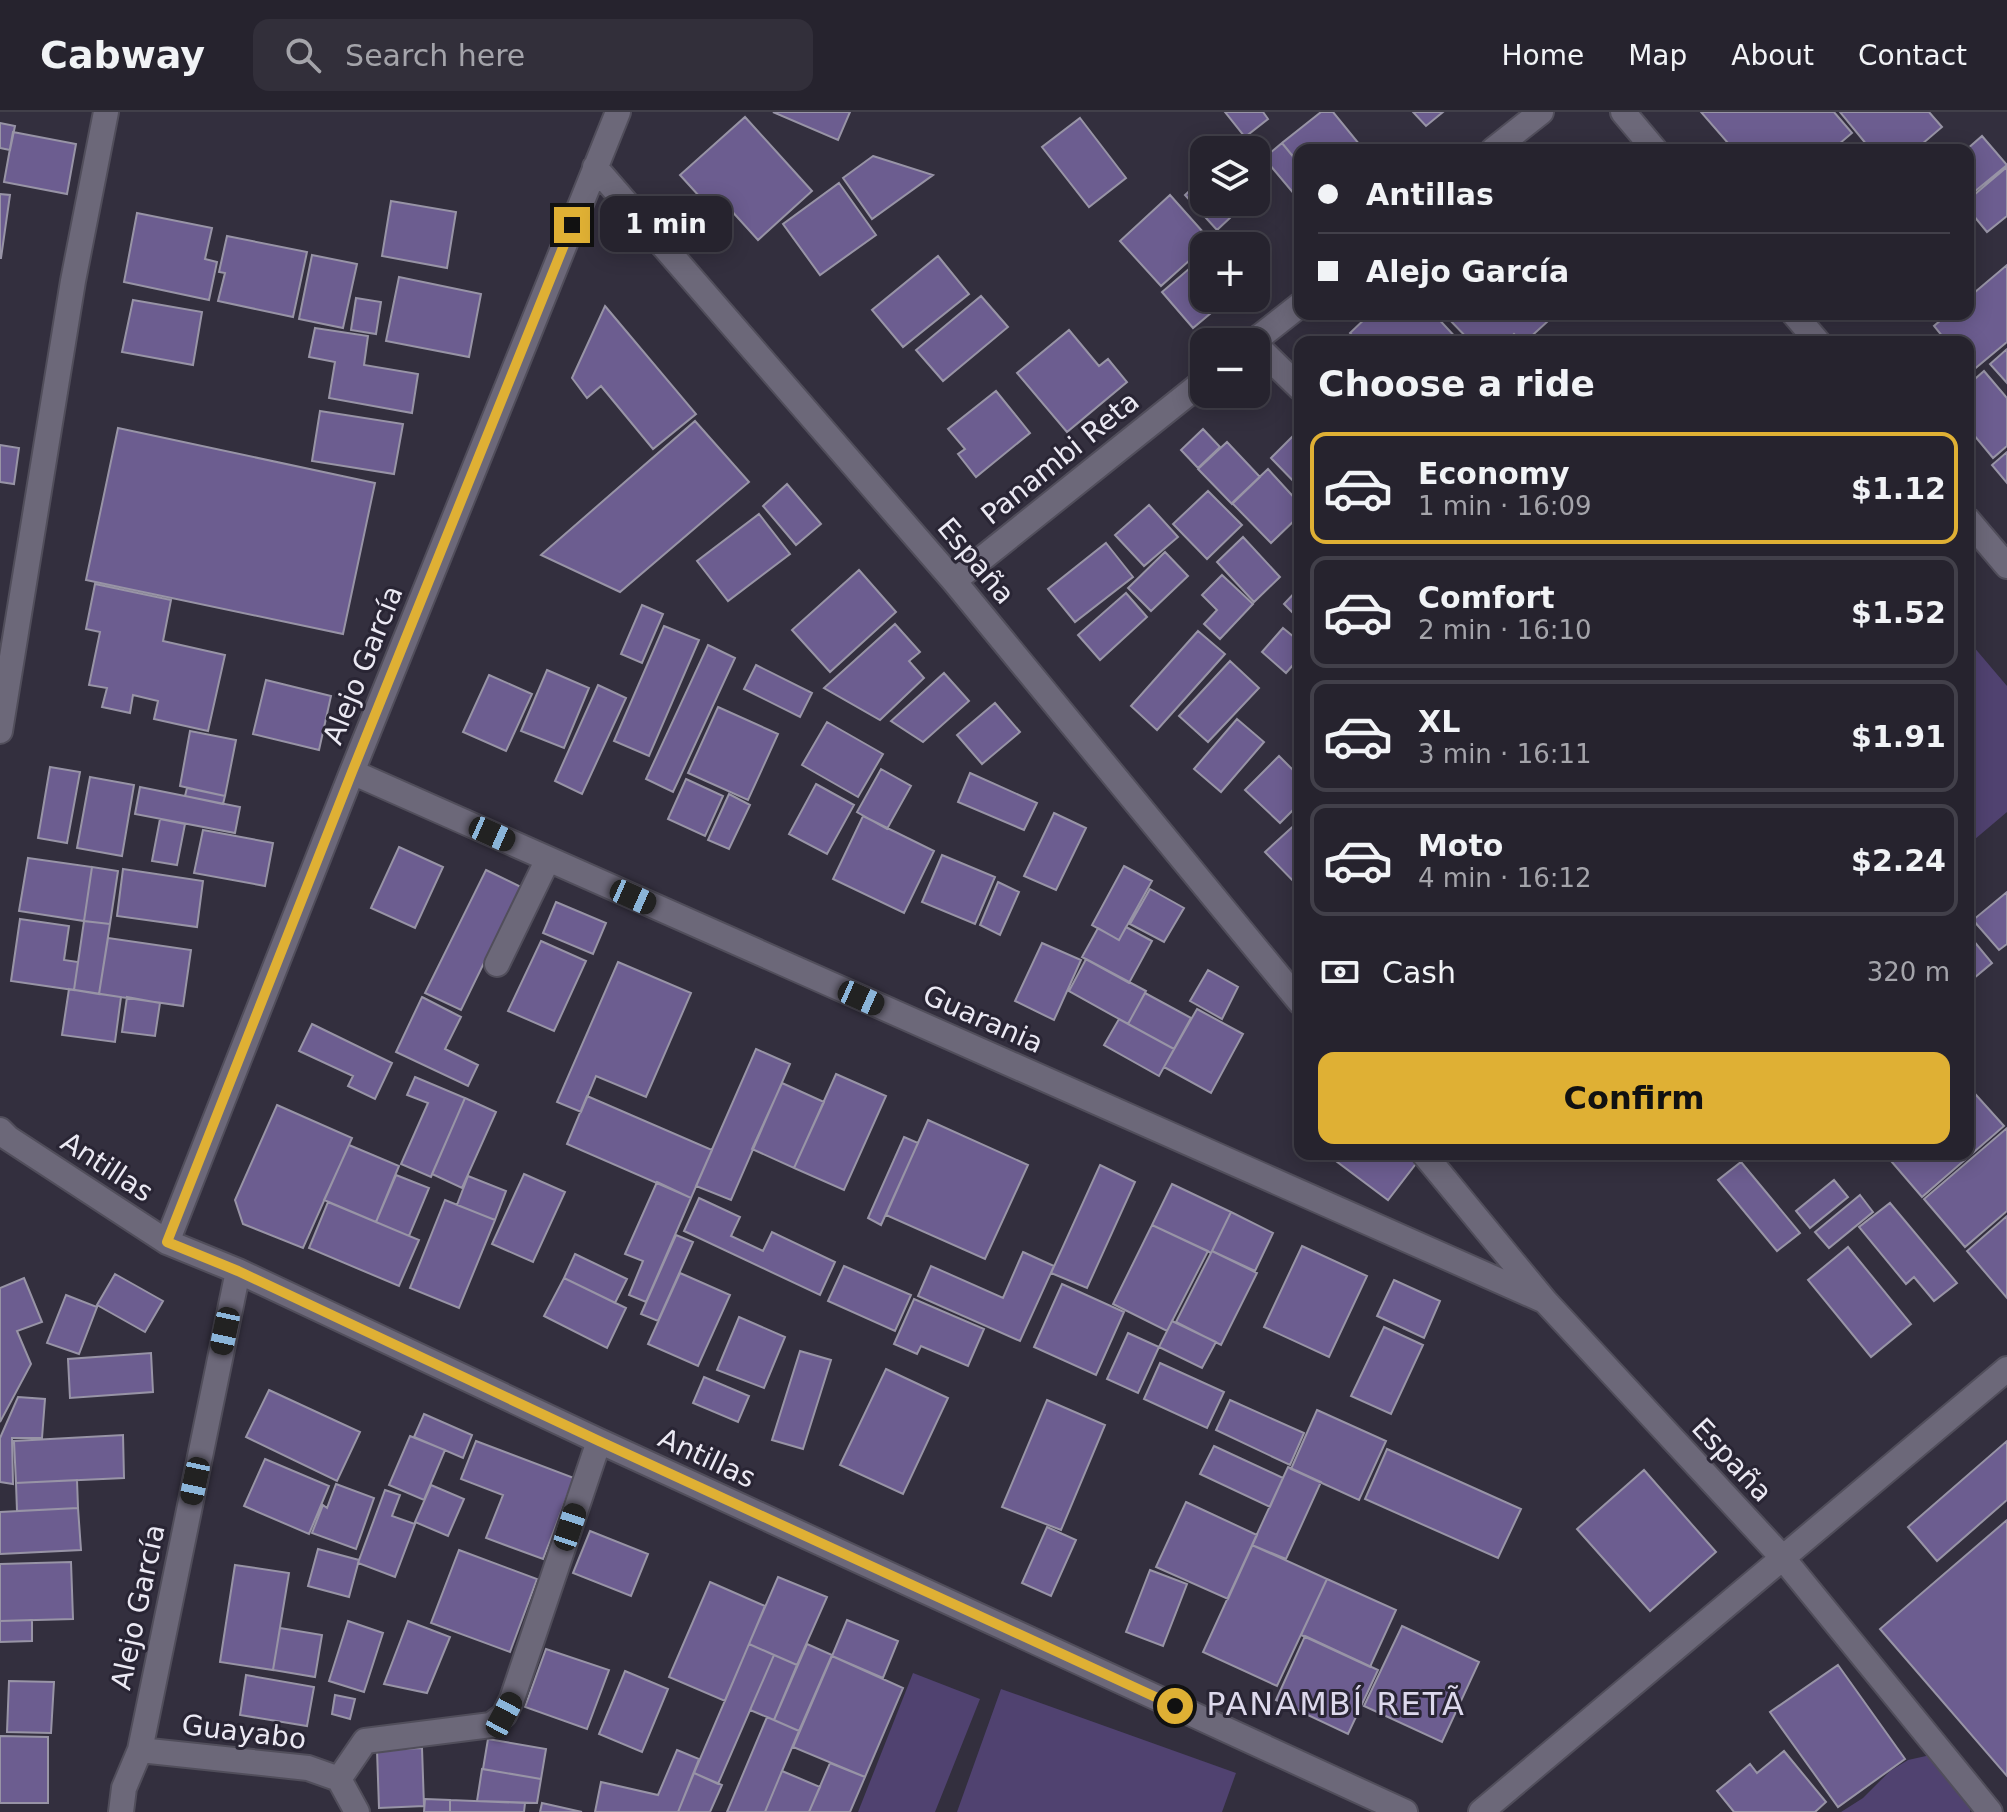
<!DOCTYPE html>
<html lang="en">
<head>
<meta charset="utf-8">
<style>
	:root { --surface:#26232e; --page:#322f3a; --text:#f1f3f6; --muted:#a4a4aa; --line:#42404a; --accent:#dfb034 }
	body { margin:0; font-family:"DejaVu Sans",sans-serif; background:var(--page); color:var(--text); height:100vh; display:flex; flex-direction:column; font-size:30px; white-space:nowrap }
	* { box-sizing:border-box; margin:0 }
	p { font-size:26px; color:var(--muted) }
	.icon { flex:none; width:44px; height:44px; fill:none; stroke:currentColor; stroke-width:2; stroke-linecap:round; stroke-linejoin:round }
	.map { position:relative; flex:1; overflow:hidden }
	.details { position:absolute; left:1294px; top:224px; width:680px; height:824px; display:flex; flex-direction:column; background:var(--surface); border-radius:16px; box-shadow:0 4px 20px #0003,0 0 0 2px var(--line) }
	.details>* { flex:none }
	.hud { position:absolute; left:1294px; top:32px; width:680px; height:176px; border-radius:16px; box-shadow:0 4px 20px #0003,0 0 0 2px var(--line); display:grid; align-content:center; height:176px; padding:0 24px; background:var(--surface) }
	.controls { position:absolute; left:1190px; top:24px; display:grid; gap:16px }
	.controls a { display:grid; place-items:center; width:80px; height:80px; border-radius:16px; background:var(--surface); box-shadow:0 4px 20px #0003,0 0 0 2px var(--line); font-size:40px }
	.end { position:absolute; width:36px; height:36px; margin:-18px; border:10px solid #dfb034; background:#111; box-shadow:0 0 0 4px #111 }
	.from { border-radius:50% }
	.bubble { position:absolute; height:56px; border-radius:16px; background:var(--surface); box-shadow:0 4px 20px #0003,0 0 0 2px var(--line); font-size:26px; font-weight:700; line-height:56px; text-align:center }
	.car { position:absolute; width:24px; height:48px; margin:-24px -12px; border-radius:10px; box-shadow:0 0 6px 2px #0007; background:linear-gradient(#222 24%,#8ab4d8 0 40%,#222 0 76%,#8ab4d8 0 86%,#222 0) }
	.hud b { display:flex; align-items:center; gap:28px; height:76px; font-size:30px }
	.hud b+b { border-top:2px solid var(--line) }
	.hud i { width:20px; height:20px; background:var(--text) }
	ul { padding:0; list-style:none }
	li { display:flex; align-items:center; gap:24px; height:112px; margin:0 16px 12px; padding:0 8px; border:4px solid var(--line); border-radius:16px }
	li div { flex:1 }
	li b { display:block; font-size:30px }
	li em { font-style:normal; font-weight:700 }
	li.active { border-color:var(--accent) }
	li>.icon { width:72px; height:72px; stroke-width:1.5 }
	h2 { padding:0 24px; font-size:36px; line-height:96px }
	.pay { display:flex; align-items:center; gap:20px; height:88px; padding:0 24px; font-size:30px }
	.pay p { margin-inline-start:auto }
	.primary-button { display:flex; gap:16px; margin-top:auto; padding:16px 24px }
	.primary-button a { flex:1; height:92px; border-radius:16px; background:var(--accent); color:#111; font-size:32px; font-weight:700; line-height:92px; text-align:center }
	header { display:flex; align-items:center; gap:48px; box-sizing:border-box; height:112px; padding:0 40px; background:var(--surface); border-bottom:2px solid var(--line) }
	header strong { font-size:38px }
	nav { display:flex; gap:44px; margin-inline-start:auto; font-size:28px }
	.search { width:560px; height:72px; background:var(--page); display:flex; align-items:center; gap:20px; box-sizing:border-box; padding:0 28px; border-radius:16px; color:var(--muted); font-size:30px }
	.map>svg:first-child { display:block }
	.green { fill:#504270 }
	.building { fill:#6c5d90; stroke:#9894a6; stroke-width:2 }
	.lines { fill:none; stroke-linecap:round; stroke-linejoin:round }
	.minor-casing { stroke:#514e5b; stroke-width:28 }
	.minor { stroke:#6c6879; stroke-width:24 }
	.route { stroke:#dfb034; stroke-width:10 }
	.labels { text-anchor:middle; dominant-baseline:central; stroke-width:6; stroke-linejoin:round; paint-order:stroke }
	.street-label { font-size:28px; fill:#ebe9f3; stroke:#292534 }
	.quarter-label { font-size:32px; letter-spacing:2px; fill:#ddd9ec; stroke:#292534 }
</style>
</head>
<body>
<header>
<strong>Cabway</strong>
<div class="search"><svg class="icon" aria-label="search" viewBox="0 0 24 24"><circle cx="10" cy="10" r="6"/><path d="M15 15l6 6"/></svg>Search here</div>
<nav><a>Home</a><a>Map</a><a>About</a><a>Contact</a></nav>
</header>
<div class="map">
<svg width="2007" height="1700" viewBox="0 0 2007 1700">
	<rect width="100%" height="100%" fill="#332f3e"/>
	<path class="green" d="M1973 534 2007 574V700L1968 733V539Z
		M913 1561 980 1587 935 1700H858Z
		M1001 1577 1236 1661 1222 1700H957Z
		M1944 1642 1973 1686 1970 1700H1841L1863 1686 1890 1659 1908 1648 1926 1644Z"/>
	<path class="building" d="M773 0H850L838 28Z
		M1225 0H1263L1268 7 1245 25Z
		M1321 0H1333L1364 38H1300V53L1282 31Z
		M1413 0H1443L1426 14Z
		M1701 0H1834L1852 21 1832 38H1734Z
		M1840 0H1929L1942 15 1915 38H1871Z
		M745 5 812 79 758 128 729 96 719 106 680 63Z
		M1080 6 1126 66 1089 95 1042 35Z
		M0 11 15 14 10 38 0 36Z
		M13 20 76 32 67 82 4 70Z
		M1982 24 2007 53 1968 85V38H1966Z
		M1282 31 1300 53V89L1264 46Z
		M873 44 933 63 872 107 843 66Z
		M2007 55V104L1987 120 1968 97V88Z
		M1204 65V90H1247L1217 118 1185 83Z
		M839 71 876 123 820 163 783 112Z
		M0 82 10 83 1 146H0Z
		M1170 83 1211 129 1161 174 1120 129Z
		M391 89 456 100 447 156 382 144Z
		M137 101 212 116 205 147 217 150 209 188 124 170Z
		M227 124 307 140 293 205 218 189 225 161 219 160Z
		M312 143 357 152 343 216 299 207Z
		M938 144 969 182 903 235 872 198Z
		M1204 144V186H1229L1193 216 1162 180Z
		M2007 153V230L1972 259 1968 254V230H1947L1934 214 1948 202H1968V186Z
		M399 165 481 182 469 245 386 229Z
		M981 184 1008 215 943 269 916 238Z
		M356 186 381 190 376 222 351 218Z
		M133 188 202 200 193 253 122 240Z
		M605 194 696 302 653 337 601 274 587 286 572 266Z
		M1370 202H1434L1460 230H1359L1350 221Z
		M1444 202H1540L1547 210 1525 230H1522L1514 222 1506 230H1471Z
		M315 216 368 224 364 253 418 262 412 301 329 286 335 250 309 245Z
		M1069 218 1099 254 1108 247 1127 270 1067 320 1017 261Z
		M2007 237V271L1990 252Z
		M1984 259 2007 286V334L1993 346 1968 316V273Z
		M996 279 1030 321 976 365 958 342 965 337 948 317Z
		M320 299 403 312 394 362 312 349Z
		M695 309 749 370 620 480 541 443Z
		M118 316 375 371 343 522 86 468Z
		M1203 317 1220 335 1198 356 1181 338Z
		M1300 317V376L1271 346Z
		M1227 330 1260 365 1232 392 1198 357Z
		M0 333 19 336 14 372 0 370Z
		M2007 340V371L1992 353Z
		M1268 357 1300 392V403L1271 431 1232 391Z
		M787 372 821 412 796 433 763 394Z
		M1208 379 1242 413 1207 447 1173 412Z
		M1149 393 1178 425 1144 454 1115 423Z
		M759 402 790 442 728 489 697 449Z
		M1243 425 1280 465 1254 490 1217 450Z
		M1106 431 1133 465 1075 510 1048 477Z
		M1165 440 1188 464 1151 499 1128 476Z
		M859 458 896 500 830 560 792 518Z
		M1222 463 1253 492 1220 527 1204 512 1217 498 1202 483Z
		M95 472 171 488 163 529 225 543 208 619 154 607 158 589 133 583 130 601 102 595 107 576 89 573 100 520 86 517Z
		M1300 475V508L1284 492Z
		M1126 481 1147 505 1100 548 1078 523Z
		M642 493 663 502 642 551 621 542Z
		M895 512 920 540 909 549 924 566 880 608 824 576Z
		M664 514 699 528 649 644 614 629Z
		M1283 516 1300 530V545L1286 561 1262 540Z
		M1198 519 1225 542 1157 618 1131 594Z
		M708 533 735 546 673 680 646 667Z
		M1230 549 1259 576 1208 630 1179 604Z
		M756 553 812 581 800 605 744 577Z
		M547 558 589 576 564 636 521 619Z
		M944 561 969 589 923 630 891 609Z
		M489 563 532 582 506 639 463 620Z
		M266 568 331 584 319 638 253 622Z
		M598 573 626 586 582 682 555 669Z
		M995 591 1020 620 982 652 957 623Z
		M718 595 778 622 748 688 688 661Z
		M1237 607 1264 630 1221 680 1194 657Z
		M827 610 883 642 858 685 802 653Z
		M190 619 236 628 225 684 180 674Z
		M1279 644 1300 665V691L1280 711 1245 678Z
		M50 655 80 660 67 731 38 726Z
		M881 657 911 674 887 717 857 700Z
		M970 661 1037 691 1024 718 958 690Z
		M90 665 134 673 122 744 77 736Z
		M686 667 723 684 705 724 668 707Z
		M816 672 854 693 827 742 789 722Z
		M140 675 240 695 235 721 135 702Z
		M187 676 225 684 223 692 185 684Z
		M729 682 750 693 729 737 708 728Z
		M1054 701 1086 716 1056 778 1024 764Z
		M863 704 934 739 904 801 833 767Z
		M160 707 185 712 177 753 152 749Z
		M1300 708V776L1265 740Z
		M203 718 273 731 265 774 194 761Z
		M399 735 443 755 415 816 371 796Z
		M942 743 995 765 975 812 922 790Z
		M28 746 92 755 84 809 19 799Z
		M1124 754 1152 769 1119 828 1092 813Z
		M92 755 118 759 110 812 84 809Z
		M123 757 203 769 197 815 117 804Z
		M486 758 521 775 461 898 425 881Z
		M998 770 1019 780 1000 823 980 813Z
		M1150 777 1184 796 1164 830 1130 812Z
		M2007 780V832L1999 838 1973 808Z
		M556 790 606 811 593 842 543 821Z
		M20 807 69 814 64 848 78 850 74 878 11 869Z
		M84 809 110 812 99 882 74 878Z
		M1126 815 1152 829 1129 871 1082 845 1098 816 1119 828Z
		M1968 822 1992 851 1968 871Z
		M108 826 191 838 183 894 99 882Z
		M541 829 586 849 554 919 508 899Z
		M1042 831 1081 848 1054 908 1015 889Z
		M1086 847 1146 879 1128 912 1069 879Z
		M618 850 691 881 646 985 596 964 581 1000 557 990Z
		M1208 858 1238 875 1222 907 1190 889Z
		M69 877 121 885 115 930 62 923Z
		M1145 881 1191 906 1174 937 1128 912Z
		M127 885 160 891 155 924 122 920Z
		M422 885 461 905 445 937 478 953 468 974 396 940Z
		M1197 897 1243 922 1211 981 1164 955Z
		M1119 907 1174 937 1159 964 1104 933Z
		M312 912 392 951 375 987 348 974 353 964 299 939Z
		M756 937 790 952 731 1088 696 1074Z
		M836 962 886 984 844 1078 794 1056Z
		M415 965 465 986 431 1065 401 1052 428 991 407 983Z
		M782 971 824 990 794 1056 752 1037Z
		M1968 974 2004 1014 1922 1085 1885 1042H1968Z
		M587 984 712 1038 691 1086 567 1032Z
		M465 986 496 1000 462 1076 432 1062Z
		M277 993 352 1026 303 1136 243 1112 235 1088Z
		M928 1008 1028 1053 985 1147 886 1103Z
		M2007 1016V1099L1965 1135 1924 1087Z
		M904 1025 918 1031 881 1113 868 1106Z
		M349 1033 399 1054 376 1110 324 1088Z
		M1335 1042H1418L1421 1045 1388 1088 1332 1046Z
		M1741 1050 1800 1121 1777 1139 1718 1068Z
		M1100 1053 1135 1070 1087 1176 1051 1161Z
		M524 1062 565 1080 533 1150 492 1132Z
		M396 1063 429 1076 409 1124 376 1110Z
		M468 1064 506 1079 495 1108 457 1093Z
		M1834 1068 1848 1085 1810 1116 1796 1099Z
		M657 1070 691 1086 646 1190 629 1183 643 1149 625 1142Z
		M1172 1072 1231 1100 1211 1141 1152 1113Z
		M1860 1083 1873 1100 1829 1136 1815 1120Z
		M699 1086 740 1105 731 1124 763 1139 772 1120 835 1150 820 1183 684 1119Z
		M445 1088 495 1108 459 1196 410 1176Z
		M328 1090 419 1128 399 1174 309 1136Z
		M1890 1091 1957 1171 1934 1189 1914 1165 1906 1172 1859 1115Z
		M1231 1100 1273 1121 1255 1159 1212 1139Z
		M2007 1104V1186L1967 1139Z
		M1152 1113 1208 1139 1167 1219 1113 1192Z
		M676 1123 693 1130 658 1209 641 1202Z
		M1302 1134 1367 1164 1329 1245 1264 1215Z
		M1848 1135 1911 1212 1871 1245 1808 1168Z
		M1212 1139 1257 1161 1221 1233 1176 1210Z
		M1023 1140 1054 1154 1020 1229 918 1184 931 1154 1003 1186Z
		M575 1142 627 1167 615 1191 564 1166Z
		M844 1154 911 1183 895 1219 828 1189Z
		M680 1161 730 1183 698 1254 648 1232Z
		M115 1162 163 1189 145 1220 97 1193Z
		M24 1166 42 1210 17 1219 31 1252 0 1310V1176Z
		M564 1166 626 1196 607 1236 544 1204Z
		M1394 1168 1440 1189 1424 1226 1377 1204Z
		M1062 1172 1124 1200 1096 1263 1034 1235Z
		M66 1183 97 1195 79 1242 47 1231Z
		M914 1187 984 1217 968 1254 921 1234 917 1242 894 1232Z
		M739 1205 785 1225 764 1276 717 1258Z
		M1172 1209 1216 1230 1202 1256 1159 1235Z
		M1384 1215 1423 1233 1391 1302 1351 1284Z
		M1128 1221 1159 1235 1138 1281 1107 1267Z
		M800 1239 831 1248 803 1337 772 1328Z
		M151 1241 153 1280 70 1286 68 1247Z
		M1160 1251 1224 1280 1207 1316 1144 1287Z
		M886 1257 948 1286 903 1382 840 1353Z
		M704 1265 749 1284 738 1310 693 1291Z
		M269 1278 360 1320 337 1369 246 1325Z
		M18 1285 45 1287 42 1326H12L13 1372 0 1370V1326Z
		M1047 1288 1105 1313 1061 1418 1002 1395Z
		M1230 1288 1304 1321 1290 1353 1216 1318Z
		M1317 1298 1386 1329 1359 1388 1291 1357Z
		M424 1302 472 1323 463 1346 414 1325Z
		M123 1323 124 1366 16 1371 14 1329Z
		M410 1324 445 1338 424 1388 389 1373Z
		M476 1329 574 1366 543 1447 486 1426 503 1383 461 1367Z
		M2007 1329V1388L1937 1449 1908 1415Z
		M1214 1334 1283 1366 1270 1395 1200 1362Z
		M1387 1337 1521 1397 1498 1446 1365 1387Z
		M265 1347 329 1374 309 1422 244 1394Z
		M1288 1355 1321 1370 1286 1447 1252 1433Z
		M1644 1358 1716 1440 1650 1499 1577 1417Z
		M77 1368 78 1396 17 1399 16 1371Z
		M336 1372 374 1386 356 1437 312 1421 323 1393 327 1396Z
		M431 1373 464 1387 448 1424 415 1410Z
		M385 1378 400 1383 392 1404 415 1412 395 1465 358 1451Z
		M1186 1390 1257 1423 1228 1487 1156 1455Z
		M78 1396 81 1438 0 1442V1400Z
		M2007 1408V1664L1880 1517Z
		M1047 1415 1076 1428 1051 1484 1022 1471Z
		M590 1419 648 1442 631 1484 573 1461Z
		M1252 1433 1327 1467 1277 1574 1203 1540Z
		M318 1437 359 1448 349 1485 308 1474Z
		M459 1438 537 1467 510 1540 431 1511Z
		M71 1450 73 1507 0 1509V1452Z
		M235 1453 289 1461 273 1558 220 1550Z
		M1150 1458 1187 1472 1163 1534 1126 1520Z
		M778 1465 827 1485 797 1553 749 1532Z
		M1327 1467 1396 1498 1370 1555 1301 1523Z
		M710 1470 765 1494 725 1589 669 1565Z
		M32 1508V1529L0 1530V1509Z
		M847 1508 898 1529 883 1566 832 1544Z
		M348 1509 383 1521 364 1580 329 1569Z
		M408 1509 450 1525 427 1581 384 1572Z
		M1402 1514 1479 1550 1442 1630 1364 1594Z
		M280 1516 322 1523 315 1565 273 1558Z
		M1305 1524 1378 1558 1348 1622 1276 1588Z
		M749 1532 774 1543 718 1672 694 1661Z
		M807 1532 832 1543 799 1619 774 1608Z
		M546 1537 609 1558 587 1617 525 1595Z
		M774 1543 797 1553 774 1608 750 1598Z
		M832 1544 903 1576 865 1665 793 1635Z
		M1838 1553 1905 1647 1838 1695 1770 1600Z
		M625 1559 668 1577 642 1640 599 1622Z
		M246 1563 314 1575 307 1614 240 1603Z
		M9 1569 54 1570 51 1621 7 1620Z
		M335 1583 355 1587 350 1607 332 1602Z
		M767 1605 799 1619 782 1659 765 1700H727Z
		M0 1624 48 1625V1691H0Z
		M488 1627 546 1637 541 1667 483 1657Z
		M422 1636 424 1694 379 1696 377 1638Z
		M677 1638 699 1647 678 1700H595L601 1670 658 1683Z
		M1784 1639 1826 1690 1815 1700H1734L1717 1679 1750 1652 1757 1661Z
		M830 1651 865 1665 850 1700H809Z
		M482 1657 541 1667 537 1691 477 1689Z
		M782 1659 820 1675 809 1700H765Z
		M694 1661 722 1673 710 1700H678Z
		M425 1687 450 1688V1700H424Z
		M450 1688 525 1691 524 1700H450Z
		M542 1691 582 1700H540Z"/>
	<g class="lines">
		<defs>
			<path id="minor" d="M1623 0 1655 38
				M1493 38 1541 0
				M595 55 954 469 1300 890
				M1794 202 1818 230
				M1253 230 1300 193
				M1256 233 1300 276
				M1968 408 2007 454
				M954 469 1204 269
				M0 619 73 169 106 0
				M352 660 1545 1189
				M497 852 548 747
				M0 1018 8 1026 167 1130 238 1159 599 1329 1405 1700
				M1424 1042 1545 1189 1782 1445 1990 1700
				M167 1130 352 660 618 0
				M140 1638 308 1656 339 1667
				M339 1667 365 1629 491 1613 504 1603 512 1587 599 1329
				M339 1667 357 1700
				M121 1700 124 1676 140 1638 238 1159
				M1481 1700 2007 1257"/>
		</defs>
		<use href="#minor" class="minor-casing"/>
		<use href="#minor" class="minor"/>
	</g>
	<g class="lines">
		<path class="route" d="M572 113 352 660 167 1130 238 1159 599 1329 1175 1594"/>
	</g>
	<g class="labels">
		<g class="street-label">
			<text transform="translate(1060 346) rotate(-39)">Panambi Reta</text>
			<text transform="translate(976 449) rotate(50)">España</text>
			<text transform="translate(363 553) rotate(-68)">Alejo García</text>
			<text transform="translate(983 907) rotate(24)">Guarania</text>
			<text transform="translate(107 1055) rotate(33)">Antillas</text>
			<text transform="translate(707 1346) rotate(25)">Antillas</text>
			<text transform="translate(1732 1348) rotate(47)">España</text>
			<text transform="translate(138 1495) rotate(-78)">Alejo García</text>
			<text transform="translate(244 1620) rotate(7)">Guayabo</text>
		</g>
		<g class="quarter-label">
			<text x="1336" y="1592">PANAMBÍ RETÃ</text>
		</g>
	</g>
</svg>
<div class="controls">
<a><svg class="icon" aria-label="layers" viewBox="0 0 24 24"><path d="M12 4l9 5-9 5-9-5zM3 14l9 5 9-5"/></svg></a>
<a>+</a>
<a>−</a>
</div>
<i class="end from" style="left:1175px;top:1594px"></i>
<i class="end" style="left:572px;top:113px"></i>
<div class="bubble" style="left:600px;top:84px;width:132px">1 min</div>
<i class="car" style="left:492px;top:722px;rotate:114deg"></i>
<i class="car" style="left:633px;top:785px;rotate:114deg"></i>
<i class="car" style="left:861px;top:886px;rotate:114deg"></i>
<i class="car" style="left:225px;top:1219px;rotate:192deg"></i>
<i class="car" style="left:195px;top:1369px;rotate:192deg"></i>
<i class="car" style="left:570px;top:1415px;rotate:18deg"></i>
<i class="car" style="left:504px;top:1603px;rotate:28deg"></i>
<div class="hud">
<b><i class="from"></i>Antillas</b>
<b><i></i>Alejo García</b>
</div>
<section class="details">
<h2>Choose a ride</h2>
<ul>
<li class="active"><svg class="icon" aria-label="car" viewBox="0 0 24 24"><path d="M5 17H2v-5l4-1 3-4h7l3 4 3 1v5h-3M9 17h6M6 11h13"/><circle cx="7" cy="17" r="2"/><circle cx="17" cy="17" r="2"/></svg><div><b>Economy</b><p>1 min · 16:09</p></div><em>$1.12</em></li>
<li><svg class="icon" aria-label="car" viewBox="0 0 24 24"><path d="M5 17H2v-5l4-1 3-4h7l3 4 3 1v5h-3M9 17h6M6 11h13"/><circle cx="7" cy="17" r="2"/><circle cx="17" cy="17" r="2"/></svg><div><b>Comfort</b><p>2 min · 16:10</p></div><em>$1.52</em></li>
<li><svg class="icon" aria-label="car" viewBox="0 0 24 24"><path d="M5 17H2v-5l4-1 3-4h7l3 4 3 1v5h-3M9 17h6M6 11h13"/><circle cx="7" cy="17" r="2"/><circle cx="17" cy="17" r="2"/></svg><div><b>XL</b><p>3 min · 16:11</p></div><em>$1.91</em></li>
<li><svg class="icon" aria-label="car" viewBox="0 0 24 24"><path d="M5 17H2v-5l4-1 3-4h7l3 4 3 1v5h-3M9 17h6M6 11h13"/><circle cx="7" cy="17" r="2"/><circle cx="17" cy="17" r="2"/></svg><div><b>Moto</b><p>4 min · 16:12</p></div><em>$2.24</em></li>
</ul>
<div class="pay"><svg class="icon" aria-label="cash" viewBox="0 0 24 24"><path d="M3 7h18v10H3z"/><circle cx="12" cy="12" r="2"/></svg>Cash<p>320 m</p></div>
<div class="primary-button"><a>Confirm</a></div>
</section>
</div>
</body>
</html>
